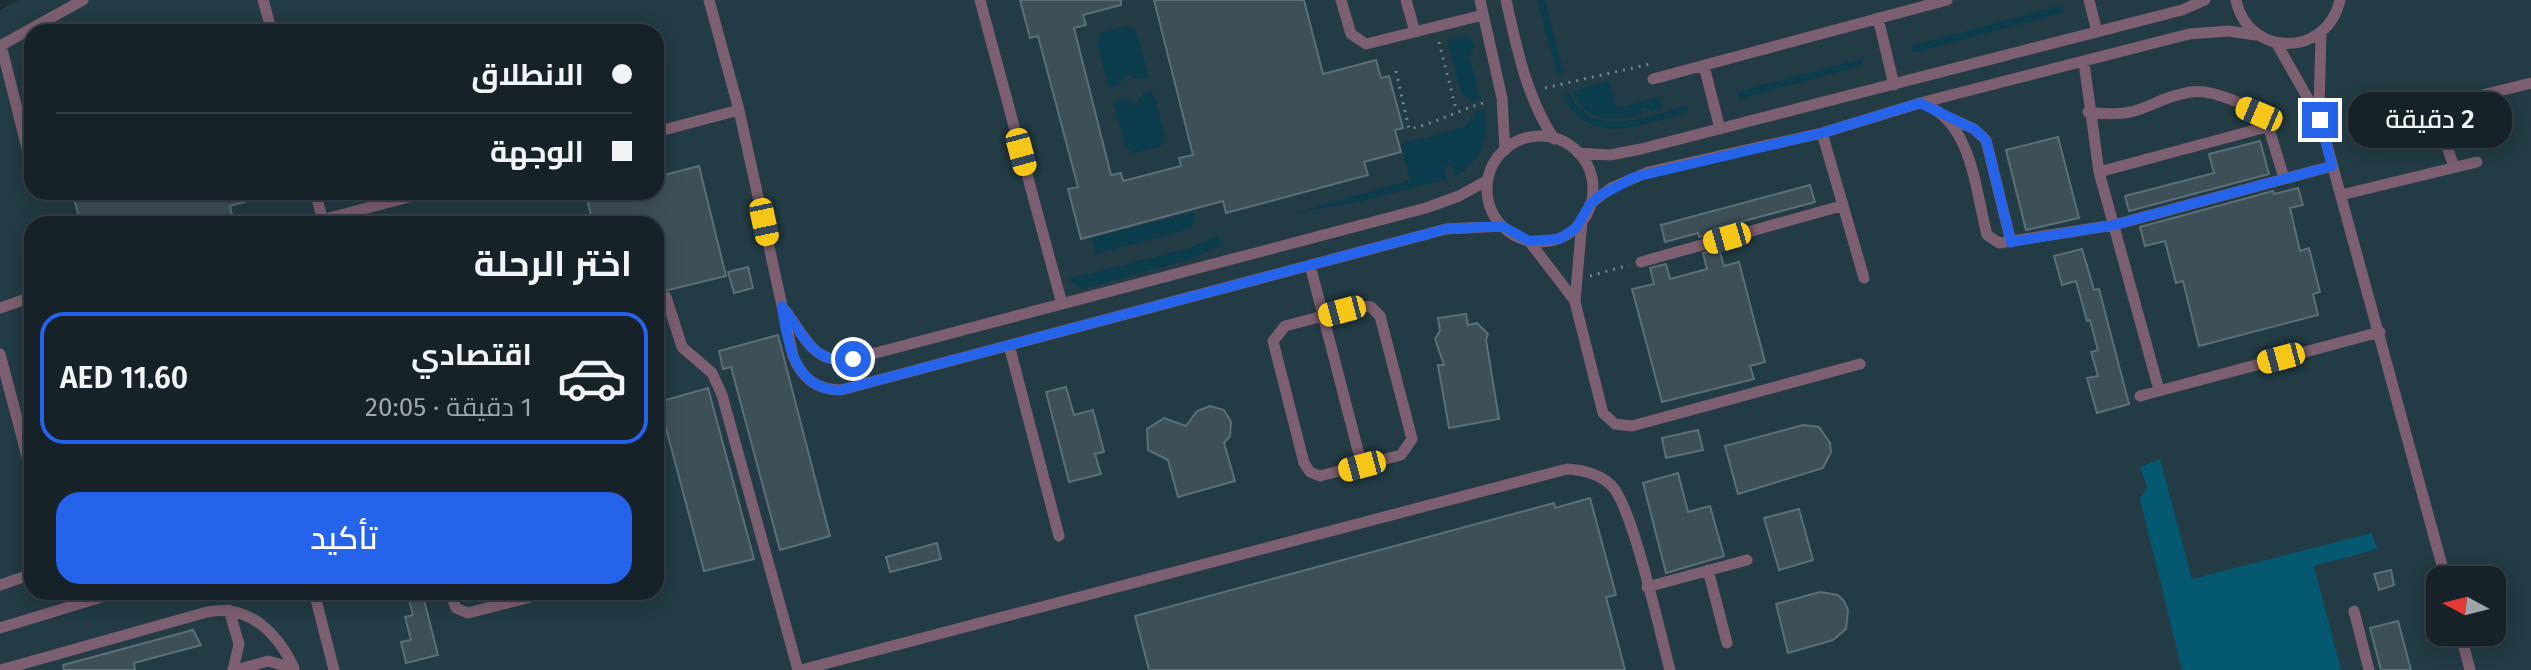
<!DOCTYPE html>
<html lang="ar">
<head>
<meta charset="utf-8">
<style>
	:root { --surface:#162227; --page:#232f33; --text:#f1f3f6; --muted:#9ea4a7; --line:#353f44; --accent:#2563eb }
	body { margin:0; font-family:"Fira Sans",Cairo,sans-serif; background:var(--page); color:var(--text); direction:rtl; height:100vh; display:flex; flex-direction:column; font-size:30px; white-space:nowrap }
	* { box-sizing:border-box; margin:0 }
	p { font-size:26px; color:var(--muted) }
	.icon { flex:none; width:44px; height:44px; fill:none; stroke:currentColor; stroke-width:2; stroke-linecap:round; stroke-linejoin:round }
	.map { position:relative; flex:1; overflow:hidden; direction:ltr }
	.drawer { position:absolute; left:24px; top:216px; width:640px; height:384px; display:flex; flex-direction:column; background:var(--surface); border-radius:24px; box-shadow:0 4px 20px #0003,0 0 0 2px var(--line); direction:rtl }
	.drawer>* { flex:none }
	.guide { position:absolute; left:24px; top:24px; width:640px; height:176px; border-radius:24px; box-shadow:0 4px 20px #0003,0 0 0 2px var(--line); direction:rtl; display:grid; align-content:center; height:176px; padding:0 32px; background:var(--surface) }
	.needle { width:52px; rotate:277deg }
	.buttons { position:absolute; left:2426px; top:566px; display:grid; gap:16px }
	.buttons a { display:grid; place-items:center; width:80px; height:80px; border-radius:16px; background:var(--surface); box-shadow:0 4px 20px #0003,0 0 0 2px var(--line); font-size:40px }
	.end { position:absolute; width:36px; height:36px; margin:-18px; border:10px solid #2563eb; background:#fff; box-shadow:0 0 0 4px #fff }
	.from { border-radius:50% }
	.bubble { position:absolute; height:56px; border-radius:24px; background:var(--surface); box-shadow:0 4px 20px #0003,0 0 0 2px var(--line); font-size:26px; font-weight:600; line-height:56px; text-align:center; direction:rtl }
	.car { position:absolute; width:24px; height:48px; margin:-24px -12px; border-radius:10px; box-shadow:0 0 6px 2px #0007; background:linear-gradient(#f5c518 24%,#345 0 40%,#f5c518 0 76%,#345 0 86%,#f5c518 0) }
	.guide b { display:flex; align-items:center; gap:28px; height:76px; font-size:30px }
	.guide b+b { border-top:2px solid var(--line) }
	.guide i { width:20px; height:20px; background:var(--text) }
	ul { padding:0; list-style:none }
	li { display:flex; align-items:center; gap:24px; height:132px; margin:0 16px 12px; padding:0 16px; border:4px solid transparent; border-radius:24px }
	li div { flex:1 }
	li b { display:block; font-size:30px }
	li em { font-style:normal; font-weight:600 }
	li.selected { border-color:var(--accent) }
	li>.icon { width:72px; height:72px; stroke-width:1.5 }
	h2 { padding:0 32px; font-size:36px; line-height:96px }
	.action { display:flex; gap:16px; margin-top:auto; padding:16px 32px }
	.action a { flex:1; height:92px; border-radius:24px; background:var(--accent); color:#fff; font-size:32px; font-weight:600; line-height:92px; text-align:center }
	.map>svg:first-child { display:block }
	.built { fill:#223b44; fill-rule:evenodd }
	.green { fill:#0b3c4b }
	.water { fill:#045970 }
	.building { fill:#3e5057; stroke:#5c6e76; stroke-width:2 }
	.lines { fill:none; stroke-linecap:round; stroke-linejoin:round }
	.path { stroke:#758489; stroke-width:3; stroke-dasharray:2 6; stroke-linecap:butt }
	.service { stroke:#7c5f70; stroke-width:11 }
	.route { stroke:#2563eb; stroke-width:10 }
</style>
</head>
<body>
<div class="map">
<svg width="2531" height="670" viewBox="0 0 2531 670">
	<rect width="100%" height="100%" fill="#1d2e34"/>
	<path class="built" d="M19 0H2531V670H0V10ZM32 32H656V192H32ZM32 224H656V592H32ZM2440 580H2492V632H2440Z"/>
	<path class="green" d="M1537 0H1545L1564 73 1557 75Z
		M2063 5 2065 12 1913 53 1911 46Z
		M1127 26 1136 31 1149 77 1138 79 1127 75 1119 85 1109 88 1097 43 1101 33Z
		M1467 36 1476 45 1469 57 1481 99 1472 101 1461 93 1447 40Z
		M1861 59 1863 65 1739 99 1737 92Z
		M1609 81 1617 108 1659 97 1662 109 1650 112 1648 108 1642 109 1643 114C1613 121 1587 124 1572 91Z
		M1153 91 1165 136 1161 146 1134 153 1125 147 1113 102 1123 99 1136 104 1143 94Z
		M1569 92C1592 142 1646 116 1687 106L1689 112C1643 124 1589 150 1563 95Z
		M1477 110H1485C1491 137 1479 164 1454 177L1452 166 1445 167 1447 179 1354 203 1296 213 1410 180 1401 144 1465 127Z
		M1195 212 1194 223 1189 229 1096 254 1092 238Z
		M1217 236 1223 244 1192 259 1082 289 1068 279 1187 249Z"/>
	<path class="water" d="M2160 459 2192 579 2372 533 2377 549 2314 566 2341 670H2182L2140 499 2147 487 2140 467Z"/>
	<path class="building" d="M1020 0H1121V5L1083 15 1086 25 1074 28 1111 175 1121 173 1123 181 1181 166 1179 158 1193 155 1154 0H1304L1323 74 1376 60 1381 78 1389 76 1403 128 1395 130 1401 152 1364 162 1368 175 1226 213 1223 201 1081 239 1068 189 1078 187 1038 36 1030 38Z
		M2058 137 2079 218 2026 230 2006 150Z
		M2260 141 2269 174 2129 211 2125 196 2214 173 2209 154Z
		M699 166 726 276 656 293V224H593L586 195 656 192V177Z
		M1810 185 1815 202 1714 229V233L1699 237 1698 233 1665 242 1661 225Z
		M2298 188 2303 205 2290 208 2300 251 2309 248 2320 292 2313 294 2318 315 2199 346 2183 281 2176 283 2165 241 2145 246 2140 227 2273 191 2274 194Z
		M72 192H262V197L230 206 232 215 199 224H81Z
		M1719 249 1724 266 1739 262 1765 362 1750 366 1754 379 1662 402 1632 289 1654 284 1650 268 1666 264 1670 279 1707 269 1703 253Z
		M2082 249 2094 290 2099 289 2129 404 2097 413 2087 378 2098 376 2091 352 2098 350 2090 320 2087 321 2076 281 2062 285 2054 256Z
		M748 267 753 288 734 293 728 272Z
		M1466 314 1468 325 1477 323 1488 334 1486 340 1499 419 1449 428 1438 365H1444L1435 339 1440 331 1438 318Z
		M778 335 830 536 780 550 731 367 723 369 719 351Z
		M1066 387 1074 415 1093 410 1104 452 1095 454 1101 474 1069 482 1046 392Z
		M708 388 754 559 704 571 659 402Z
		M1210 406 1224 410 1231 422 1230 436 1224 443 1235 481 1178 497 1168 460 1148 450 1147 429 1164 418 1186 426 1197 411Z
		M1803 425 1819 427 1830 443 1831 452 1823 468 1738 494 1725 446Z
		M1698 430 1703 450 1666 458 1662 438Z
		M1678 473 1688 512 1710 506 1724 556 1666 573 1643 483Z
		M1590 498 1616 595 1606 597 1625 670H1149L1135 616 1554 503 1555 508Z
		M1799 509 1813 560 1779 570 1764 518Z
		M937 543 941 559 890 572 886 557Z
		M2391 570 2394 585 2379 590 2374 574Z
		M407 592H422L438 655 406 663 401 642 411 640 405 617 413 615Z
		M1820 592 1838 595 1844 601 1848 610 1846 629 1833 640 1788 653 1776 604Z
		M2398 621 2411 670H2381L2370 628Z
		M193 630 201 645 134 663 135 670H64L63 665Z"/>
	<g class="lines">
		<path class="path" d="M1439 42 1456 109
			M1396 71 1409 129C1440 122 1457 110 1487 102
			M1545 88 1650 64
			M1590 276 1629 265"/>
		<path class="service" d="M263 0 272 32
			M709 0 739 110 793 356C802 378 816 390 841 390L1446 229 1502 226
			M980 0 1062 304
			M1341 0 1351 34 1366 44 1483 15
			M1406 0 1415 32
			M1480 0 1502 98 1505 150
			M1506 0C1517 49 1526 96 1554 139
			M2089 0 2097 32
			M2236 0C2248 58 2327 58 2340 0
			M1878 18 1894 85
			M2277 44 2320 120 2446 580
			M1 45 30 160
			M0 46 83 0
			M2084 63 2099 172 2159 390
			M1704 66 1720 129
			M1653 79 1947 0
			M1920 103C1972 118 1975 190 1987 235L1999 243 2114 225 2332 166
			M2319 111 2321 33
			M2088 112C2145 120 2145 100 2190 92 2211 88 2251 106 2266 119L2284 178
			M1950 118 1974 129 1986 140 2011 242
			M656 132 739 110
			M1822 133 1864 278
			M1487 189a53 53 0 1 1 106 0a53 53 0 1 1-106 0Z
			M1578 153 1610 155 1641 149 2182 10 2205 0
			M2454 167C2448 147 2431 115 2454 102L2531 83
			M2099 172 2270 126
			M315 192 324 224
			M2341 195 2477 162
			M1590 204 1611 188 1648 172 1822 133 1920 103 2189 34 2228 31 2256 35
			M1582 221 1575 302 1603 413 1615 424 1632 426 1860 364
			M306 224 428 192
			M1529 241 1575 301
			M1641 262 1841 206
			M1310 265 1362 466
			M666 297 682 347 712 373 722 395 798 670
			M1361 306 1371 307 1380 316 1412 439 1401 455 1320 476 1310 472 1304 463 1273 341 1285 326Z
			M0 308 32 297
			M785 310C805 336 813 366 853 359L1426 208 1459 196 1488 180
			M1009 345 1059 536
			M0 354 32 475
			M2140 396 2380 332
			M1708 570 1727 643
			M0 585 32 574
			M1647 587 1747 560
			M314 592 334 670
			M450 592 456 608 468 613 550 592
			M229 610 239 644 233 670
			M2354 611 2369 670
			M0 628 118 592
			M2460 632 2470 670
			M1 670 207 612C249 603 278 634 294 668
			M236 670 268 661 293 668
			M801 670 1567 469C1584 470 1600 474 1612 486 1633 508 1660 634 1670 670"/>
	</g>
	<g class="lines">
		<path class="route" d="M853 359C812 366 803 333 782 306 787 343 795 391 841 390L1446 229 1502 226 1529 241 1559 239 1576 228 1590 204 1601 195 1635 177 1822 133 1920 103 1974 129 1986 140 2011 242 2114 225 2332 166 2320 120"/>
	</g>
</svg>
<div class="buttons">
<a><svg class="needle" viewBox="-14 -14 28 28"><path d="M0-13l5 13h-10z" fill="#e53935"/><path d="M0 13l5-13h-10z" fill="#9ea4a7"/></svg></a>
</div>
<i class="end from" style="left:853px;top:359px"></i>
<i class="end" style="left:2320px;top:120px"></i>
<div class="bubble" style="left:2348px;top:92px;width:164px">2 دقيقة</div>
<i class="car" style="left:2259px;top:114px;rotate:293deg"></i>
<i class="car" style="left:1021px;top:152px;rotate:165deg"></i>
<i class="car" style="left:764px;top:222px;rotate:168deg"></i>
<i class="car" style="left:1727px;top:238px;rotate:254deg"></i>
<i class="car" style="left:1342px;top:311px;rotate:255deg"></i>
<i class="car" style="left:2281px;top:358px;rotate:255deg"></i>
<i class="car" style="left:1362px;top:466px;rotate:255deg"></i>
<div class="guide">
<b><i class="from"></i>الانطلاق</b>
<b><i></i>الوجهة</b>
</div>
<section class="drawer">
<h2>اختر الرحلة</h2>
<ul>
<li class="selected"><svg class="icon" aria-label="car" viewBox="0 0 24 24"><path d="M5 17H2v-5l4-1 3-4h7l3 4 3 1v5h-3M9 17h6M6 11h13"/><circle cx="7" cy="17" r="2"/><circle cx="17" cy="17" r="2"/></svg><div><b>اقتصادي</b><p>1 دقيقة · 20:05</p></div><em>AED 11.60</em></li>
</ul>
<div class="action"><a>تأكيد</a></div>
</section>
</div>
</body>
</html>
